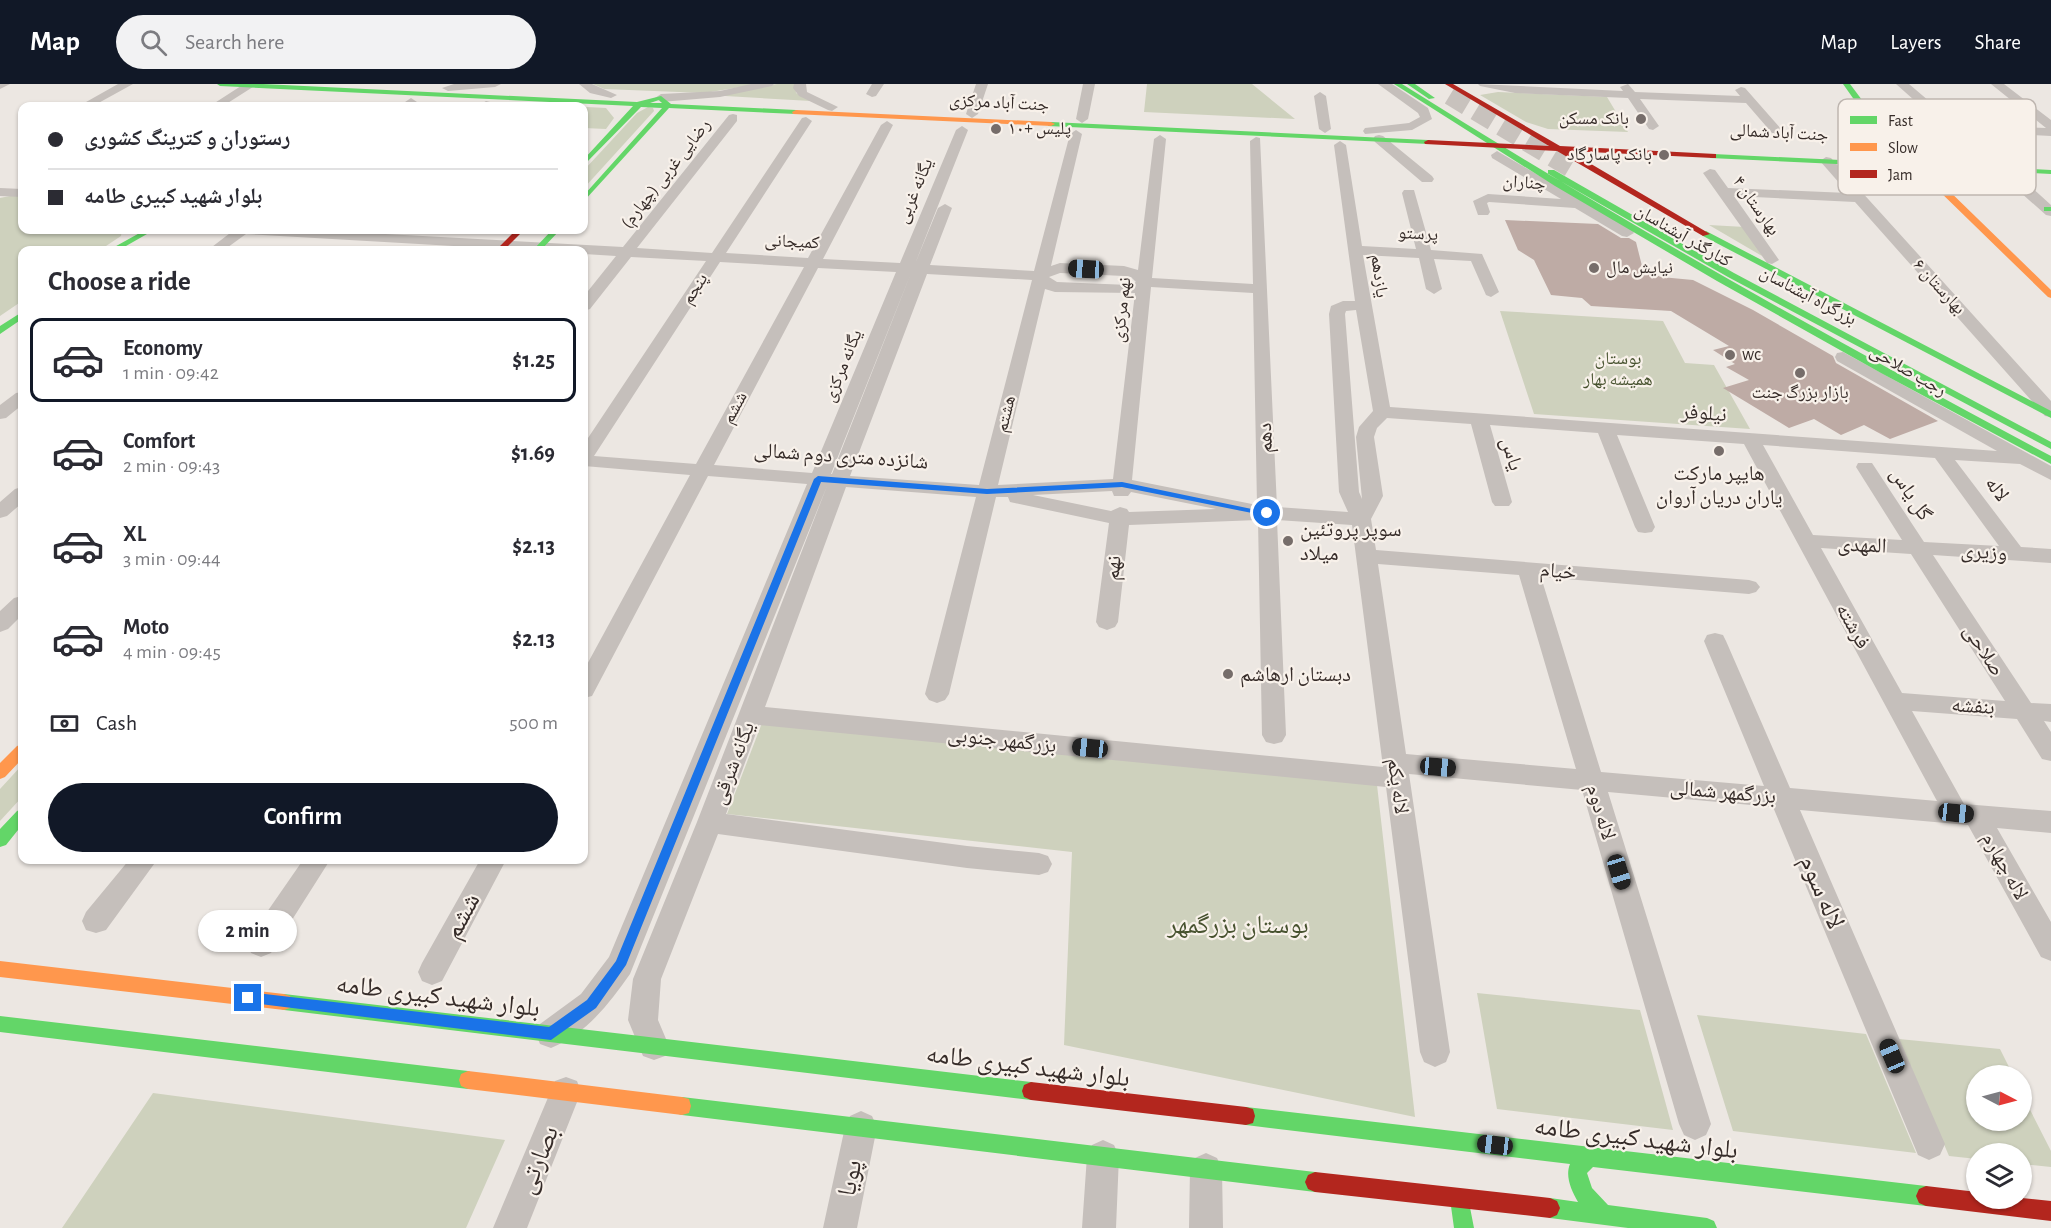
<!DOCTYPE html>
<html lang="en">
<head>
<meta charset="utf-8">
<style>
	:root { --surface:#fff; --page:#f2f2f3; --text:#2b2b33; --muted:#7c7c81; --line:#e1e1e2; --accent:#111827 }
	body { margin:0; font-family:"Alegreya Sans","Noto Naskh Arabic",sans-serif; background:var(--page); color:var(--text); height:100vh; display:flex; flex-direction:column; font-size:22px; white-space:nowrap }
	* { box-sizing:border-box; margin:0 }
	p { font-size:20px; color:var(--muted) }
	.icon { flex:none; width:33px; height:33px; fill:none; stroke:currentColor; stroke-width:2; stroke-linecap:round; stroke-linejoin:round }
	.map { position:relative; flex:1; overflow:hidden }
	.sheet { position:absolute; left:18px; top:162px; width:570px; height:618px; display:flex; flex-direction:column; background:var(--surface); border-radius:12px; box-shadow:0 2px 4px #0004 }
	.sheet>* { flex:none }
	.hud { position:absolute; left:18px; top:18px; width:570px; height:132px; border-radius:12px; box-shadow:0 2px 4px #0004; display:grid; align-content:center; height:132px; padding:0 30px; background:var(--surface) }
	.needle { width:39px; rotate:96deg }
	.tools { position:absolute; left:1966px; top:981px; display:grid; gap:12px }
	.tools a { display:grid; place-items:center; width:66px; height:66px; border-radius:50%; background:var(--surface); box-shadow:0 2px 4px #0004; font-size:30px }
	.end { position:absolute; width:27px; height:27px; margin:-14px; border:8px solid #1a73e8; background:#fff; box-shadow:0 0 0 3px #fff }
	.from { border-radius:50% }
	.bubble { position:absolute; height:42px; border-radius:21px; background:var(--surface); box-shadow:0 2px 4px #0004; font-size:20px; font-weight:700; line-height:42px; text-align:center }
	.car { position:absolute; width:18px; height:36px; margin:-18px -9px; border-radius:8px; box-shadow:0 0 4px 2px #0007; background:linear-gradient(#222 24%,#8ab4d8 0 40%,#222 0 76%,#8ab4d8 0 86%,#222 0) }
	.hud b { display:flex; align-items:center; gap:21px; height:57px; font-size:22px }
	.hud b+b { border-top:2px solid var(--line) }
	.hud i { width:15px; height:15px; background:var(--text) }
	ul { padding:0; list-style:none }
	li { display:flex; align-items:center; gap:18px; height:84px; margin:0 12px 9px; padding:0 18px; border:3px solid transparent; border-radius:12px }
	li div { flex:1 }
	li b { display:block; font-size:22px }
	li em { font-style:normal; font-weight:700 }
	li.on { border-color:var(--accent) }
	li>.icon { width:54px; height:54px; stroke-width:1.5 }
	h2 { padding:0 30px; font-size:27px; line-height:72px }
	.pay { display:flex; align-items:center; gap:15px; height:66px; padding:0 30px; font-size:22px }
	.pay p { margin-inline-start:auto }
	.button { display:flex; gap:12px; margin-top:auto; padding:12px 30px }
	.button a { flex:1; height:69px; border-radius:36px; background:var(--accent); color:#fff; font-size:24px; font-weight:700; line-height:69px; text-align:center }
	header { display:flex; align-items:center; gap:36px; box-sizing:border-box; height:84px; padding:0 30px; background:var(--accent); color:#fff }
	header strong { font-size:28px }
	nav { display:flex; gap:33px; margin-inline-start:auto; font-size:21px }
	.search { width:420px; height:54px; background:var(--page); display:flex; align-items:center; gap:15px; box-sizing:border-box; padding:0 21px; border-radius:33px; color:var(--muted); font-size:22px }
	.map>svg:first-child { display:block }
	.green { fill:#ced1bd }
	.building { fill:#beaba5 }
	.lines { fill:none; stroke-linecap:round; stroke-linejoin:round }
	.highway-tunnel { stroke:#c8c2bd; stroke-width:20; stroke-dasharray:20 10; stroke-linecap:butt }
	.street { fill:#c5bfbb; fill-rule:evenodd }
	.fast { fill:#63d668; fill-rule:evenodd }
	.slow { fill:#ff974d; fill-rule:evenodd }
	.jam { fill:#b3261e; fill-rule:evenodd }
	.route { fill:#1a73e8 }
	.poi-dot { fill:#766d6a; stroke:#f8f1ea; stroke-width:2 }
	.labels { text-anchor:middle; dominant-baseline:central; stroke-width:4.5; stroke-linejoin:round; paint-order:stroke }
	.far-street-label { font-size:18px; fill:#362c29; stroke:#f8f1ea }
	.far-poi-label { font-size:18px; fill:#362c29; stroke:#f8f1ea; text-anchor:start }
	.far-park-label { font-size:18px; fill:#47522f; stroke:#f8f1ea }
	.street-label { font-size:21px; fill:#362c29; stroke:#f8f1ea }
	.poi-label { font-size:21px; fill:#362c29; stroke:#f8f1ea; text-anchor:start }
	.near-street-label { font-size:26px; fill:#362c29; stroke:#f8f1ea }
	.near-park-label { font-size:26px; fill:#47522f; stroke:#f8f1ea }
	.key { fill:#f8f1ea; stroke:#beb6b0; stroke-width:1.5 }
	.key-label { font-size:16px; fill:#362c29 }
</style>
</head>
<body>
<header>
<strong>Map</strong>
<div class="search"><svg class="icon" aria-label="search" viewBox="0 0 24 24"><circle cx="10" cy="10" r="6"/><path d="M15 15l6 6"/></svg>Search here</div>
<nav><a>Map</a><a>Layers</a><a>Share</a></nav>
</header>
<div class="map">
<svg width="2051" height="1144" viewBox="0 0 2051 1144">
	<rect width="100%" height="100%" fill="#ece7e2"/>
	<path class="green" d="M593 0H760L704 9 604 5Z
		M777 0H795L796 9 811 17 708 11Z
		M1147 0H1252L1295 35 1144 28Z
		M1498 8 1607 13 1628 48 1548 45 1526 38 1480 11Z
		M567 22H568L606 24 614 34 606 45 584 44V22Z
		M648 23 653 24 654 27 584 104V86L637 29Z
		M15 111H22V146H122L121 152 100 166H22V217L0 232V114Z
		M1709 141 1745 143 1762 172Z
		M1500 227 1663 237 1685 279 1714 281 1750 345 1534 330Z
		M762 639 1377 701 1415 1033 1064 961 1072 768 727 730Z
		M22 681V713L0 737V705Z
		M1477 909 1640 926 1673 1046 1497 1025Z
		M1697 931 1866 950 1916 1069 1733 1047Z
		M1899 955 2000 965 2013 991 1977 992V1036H2022V1010L2051 1067V1083L2022 1080V1070H1977V1075L1949 1072Z
		M153 1009 505 1056 466 1144H62Z"/>
	<path class="building" d="M1505 136 1598 140 1621 154H1629L1636 158 1643 186 1661 193 1693 196 1753 226 1833 272 1836 279 1938 337 1890 355 1864 341 1841 351 1814 335 1789 344 1723 304 1749 296 1726 283 1735 280 1713 266 1729 262 1671 227 1591 222 1582 214 1551 211 1534 176 1518 166Z"/>
	<g class="lines">
		<path class="highway-tunnel" d="M1450 11 1573 85"/>
		<path class="street" d="M0 0H10L0 5Z
			M118 0H133L93 22H79Z
			M244 0 256 1 223 22H210Z
			M454 0H501L495 3 448 7 442 4Z
			M579 0H592L617 11 611 14 590 9Z
			M751 0H774L772 2 720 13 661 18 655 14 661 10 720 7Z
			M794 0H806L807 8 838 23 832 27 828 26 799 12 793 4Z
			M872 0H884L876 12 872 13 866 10Z
			M976 0H988L978 30 972 34 966 30Z
			M1083 0H1095L1088 35 1082 39 1076 35Z
			M1378 0H1392L1428 24 1432 35 1412 46 1365 50 1363 47 1365 44 1409 39 1420 33 1418 29Z
			M1478 0 1623 7 1620 3 1628 0 1635 8 1740 12 1735 6 1741 3 1745 4 1782 46 1776 50 1772 49 1746 19 1640 15 1659 42 1653 46 1649 45 1628 14 1515 9 1480 2Z
			M1896 0H1909L1956 40 2046 44 1991 0H2004L2051 36V52L1965 48 1969 53 1967 56H1959Z
			M1320 8 1326 12 1331 45 1325 49 1319 45 1314 12Z
			M411 14 417 18 412 22H399Z
			M486 17 490 18 491 22H478Z
			M733 30 737 31V37L637 164 712 169 802 34 806 33 812 37 726 169 808 174 881 41 887 37 893 41 823 175 900 179 956 46 962 42 968 46 915 180 938 124 945 120 952 124 930 181 1034 187 1070 50 1076 46 1082 50 1051 182 1060 179 1124 182 1138 186 1154 55 1160 51 1166 55 1152 194 1253 200 1250 57 1256 53 1260 54 1277 423 1348 428 1339 408 1329 230 1331 222 1343 217H1355L1334 61 1340 57 1346 61 1362 162 1416 165 1402 109 1404 106H1414L1431 166 1482 170 1499 208 1491 213 1486 211 1471 177 1434 175 1442 205 1434 210 1426 205 1419 174 1363 171 1390 323 1997 367 1837 277 1835 273 1837 269 1843 268 2051 382V396L2020 380 1955 376 2021 463 2051 465V479L1933 471 2031 619 2051 620V638L2044 637 2051 648V677L2042 675 2017 635 1912 627 1964 720 2051 727V749L1997 744 2051 838V877L2041 873 1968 741 1800 726 1945 1060 1940 1071 1929 1076 1918 1071 1773 723 1608 708 1711 1040 1706 1051 1695 1056 1684 1051 1679 1040 1582 706 1409 690 1450 968 1446 978 1435 983 1424 978 1420 968 1386 703 759 641 726 730 967 762 1039 769 1048 772 1052 780 1048 788 1039 791 967 784 718 750 661 895 658 936 669 962 665 972 654 976 643 972 628 936 633 895 697 738 827 402 630 890C609 920 586 950 551 964L540 960 536 950 540 940 581 910 609 873 807 400 708 392 592 612 584 614V586L690 391 584 382V360L706 177 631 173 590 225 584 227V212L616 172 584 170V166H525L246 150 224 166H208L234 146H312L623 163 729 31ZM720 178 804 183 696 380 594 372ZM818 184 896 188 812 389 714 381ZM911 189 832 390H831ZM1060 189 1124 192 1131 193 1136 198 1129 201 1057 198 1049 193ZM927 190 1032 196 979 401 850 392ZM1151 203 1253 209 1257 421 1132 396ZM1045 205 1055 208 1135 209 1113 395 998 401ZM1356 226 1373 327 1359 343 1356 353 1362 415 1359 408 1345 230 1346 227ZM1387 334 1471 340 1492 418 1495 422H1509L1512 418 1490 341 1598 349 1635 443 1638 448 1645 449 1652 448 1655 443 1617 351 1744 360 1937 717 1790 704 1726 557 1723 551 1715 549 1707 551 1704 557 1764 702 1601 688 1541 493 1749 510 1756 508 1760 503 1756 498 1749 496 1376 466 1371 435 1383 412 1374 353 1377 344ZM1763 361 1935 374 1999 462 1924 458 1872 379H1858L1856 383 1902 456 1813 451ZM846 403 976 413 925 610 929 616 937 619 945 616 949 610 996 413H1008L1010 418 1109 439 1096 538 1099 543 1107 546 1115 543 1118 538 1129 441 1258 436 1262 651 1266 658 1274 660 1282 658 1286 651 1277 436 1352 441 1383 683 765 623ZM1112 407 1114 412H1128L1131 408 1216 425 1129 428 1127 425 1120 423 1111 427 1033 411ZM1821 464 1911 470 2005 617 1902 609ZM1378 480 1519 491 1576 685 1406 670Z
			M1379 51 1383 52 1432 92 1434 95 1432 98H1422L1375 58 1373 55 1375 52Z
			M1497 67 1632 146 1634 149 1627 153 1622 152 1575 124 1489 118 1487 119 1490 128 1488 131H1478L1473 117 1488 110 1561 115 1492 74 1491 71Z
			M1826 73 1831 74 2051 317V333L2045 332 1855 118 1734 112 1779 176 1772 180 1767 179 1703 89 1710 85 1715 86 1728 104 1848 109 1820 77Z
			M2025 101 2030 102 2051 121V132L2046 131 2020 108 2018 105Z
			M0 104 22 105V113L0 112Z
			M22 308V321L6 334 0 335V321L16 309Z
			M22 403V419L7 432 0 434V418L15 405Z
			M22 512V531L8 545 0 548V527L14 514Z
			M129 776H157L106 846 96 849 86 846 82 837 86 828Z
			M303 776H330L271 869 261 873 251 869 247 860 251 851Z
			M480 776H506L442 897 432 901 422 897 418 888 422 879Z
			M566 993 577 997 581 1008 527 1144H493L555 997Z
			M861 1027 872 1032 877 1043 857 1144H823L845 1043 850 1032Z
			M1103 1056 1114 1061 1119 1072 1116 1144H1082L1087 1072 1092 1061Z
			M1206 1069 1217 1074 1222 1085 1223 1144H1189L1190 1085 1195 1074Z"/>
		<path class="fast" d="M217 0H263L637 18 661 12 671 20 796 26 800 28 796 30 669 24 584 117V111L662 24 641 23 584 81V75L633 22 220 2ZM659 16 662 19H650Z
			M1394 0H1402C1613 133 1831 255 2051 372V380L1881 289 1717 197 1555 102Z
			M1407 0H1415L1435 14 1429 15Z
			M1843 0H1850L1883 44 1913 62 1944 71V75L1907 66 1877 48Z
			M1051 38 1428 56 1432 58 1428 60 1048 42V38Z
			M1713 70 2051 86V90L1710 74V70Z
			M1548 86H1554L1734 189 2051 358V365L1728 193 1548 90Z
			M2044 123H2051V127H2044Z
			M145 146H154L119 166H109Z
			M552 146H560L541 166H533Z
			M1706 147 2051 327V334L1703 152 1702 150Z
			M22 228V235L0 250V242Z
			M22 725V741L6 761 0 763V745L17 727Z
			M284 910 1031 998 1038 1001 1040 1007 1038 1013 1031 1016 284 926 278 924 275 918 278 912Z
			M0 932 468 987 475 990 477 996 475 1002 468 1005 0 948Z
			M682 1013 1315 1088 1322 1091 1325 1098 1322 1105 1315 1108 682 1031 675 1029 673 1022 675 1015Z
			M1246 1023 1926 1102 1933 1105 1936 1112 1933 1119 1926 1122 1593 1083 1587 1089 1592 1104 1608 1121 1707 1134 1714 1137 1717 1144H1628L1550 1134 1543 1131 1540 1124 1543 1117 1550 1114 1578 1118C1571 1106 1565 1092 1570 1080L1246 1041 1239 1039 1237 1032 1239 1025Z
			M1460 1105 1467 1108 1474 1144H1454L1450 1115 1453 1108Z"/>
		<path class="slow" d="M796 26 1051 38 1055 40 1051 42 793 30 792 28Z
			M1901 86 1940 98 2051 206V214L2048 213 1934 102 1901 90Z
			M22 660V675L5 693 0 695V679L17 662Z
			M0 877 284 910 290 912 293 918 290 924 284 926 0 893Z
			M468 987 682 1013 689 1015 691 1022 689 1029 682 1031 468 1005 461 1002 459 996 461 990Z"/>
		<path class="jam" d="M1445 0H1453L1560 62 1716 70V74H1713L1569 67 1710 150 1703 152 1557 67 1425 60 1424 58 1428 56 1549 62Z
			M516 146H524L504 166H496Z
			M1031 998 1246 1023 1253 1025 1255 1032 1253 1039 1246 1041 1031 1016 1024 1013 1022 1007 1024 1001Z
			M1315 1088 1550 1114 1557 1117 1560 1124 1557 1131 1550 1134 1315 1108 1308 1105 1305 1098 1308 1091Z
			M1926 1102 1977 1108V1114H2022L2051 1117V1137L1926 1122 1919 1119 1916 1112 1919 1105Z"/>
	</g>
	<path class="route" d="M818 392 987 405 1122 398 1271 429 1267 432 1122 403 987 410 821 398 626 881 596 924 551 956 244 918 242 914 248 908 549 943 587 916 616 877 814 395Z"/>
	<g class="poi-dot">
		<circle cx="1641" cy="35" r="6"/>
		<circle cx="996" cy="45" r="6"/>
		<circle cx="1664" cy="71" r="6"/>
		<circle cx="1594" cy="184" r="6"/>
		<circle cx="1730" cy="271" r="6"/>
		<circle cx="1800" cy="289" r="6"/>
		<circle cx="1719" cy="367" r="6"/>
		<circle cx="1288" cy="457" r="6"/>
		<circle cx="1228" cy="590" r="6"/>
	</g>
	<g class="labels">
		<g class="far-street-label">
			<text transform="translate(999 19) rotate(3)">جنت آباد مرکزی</text>
			<text transform="translate(1779 49) rotate(3)">جنت آباد شمالی</text>
			<text transform="translate(666 90) rotate(-52)">رضایی غربی (چهارم)</text>
			<text transform="translate(1524 99) rotate(4)">چناران</text>
			<text transform="translate(915 107) rotate(-67)">یگانه غربی</text>
			<text transform="translate(1756 122) rotate(55)">بهارستان ۴</text>
			<text transform="translate(1418 150) rotate(3)">پرستو</text>
			<text transform="translate(1683 152) rotate(30)">کنارگذر آبشناسان</text>
			<text transform="translate(792 158) rotate(3)">کمیجانی</text>
			<text transform="translate(1379 192) rotate(83)">یازدهم</text>
			<text transform="translate(1939 203) rotate(48)">بهارستان ۶</text>
			<text transform="translate(695 205) rotate(-57)">پنجم</text>
			<text transform="translate(1808 212) rotate(28)">بزرگراه آبشناسان</text>
			<text transform="translate(1122 226) rotate(-84)">نهم مرکزی</text>
			<text transform="translate(843 282) rotate(-68)">یگانه مرکزی</text>
			<text transform="translate(1908 287) rotate(30)">رجب صلاحی</text>
			<text transform="translate(735 324) rotate(-62)">ششم</text>
			<text transform="translate(1006 330) rotate(-76)">هشتم</text>
		</g>
		<g class="far-poi-label">
			<text x="1629" y="35" text-anchor="end">بانک مسکن</text>
			<text x="1008" y="45">پلیس +۱۰</text>
			<text x="1652" y="71" text-anchor="end">بانک پاسارگاد</text>
			<text x="1606" y="184">نیایش مال</text>
			<text x="1742" y="271">wc</text>
			<text x="1800" y="309" text-anchor="middle">بازار بزرگ جنت</text>
		</g>
		<g class="far-park-label">
			<text x="1618" y="275">بوستان<tspan x="1618" dy="21">همیشه بهار</tspan></text>
		</g>
		<g class="street-label">
			<text transform="translate(1704 329) rotate(4)">نیلوفر</text>
			<text transform="translate(1265 354) rotate(-92)">دهم</text>
			<text transform="translate(1512 370) rotate(74)">یاس</text>
			<text transform="translate(841 372) rotate(4)">شانزده متری دوم شمالی</text>
			<text transform="translate(1997 405) rotate(54)">لاله</text>
			<text transform="translate(1911 410) rotate(57)">گل یاس</text>
			<text transform="translate(1862 461) rotate(3)">المهدی</text>
			<text transform="translate(1984 468) rotate(4)">وزیری</text>
			<text transform="translate(1113 484) rotate(-84)">نهم</text>
			<text transform="translate(1558 487) rotate(5)">خیام</text>
			<text transform="translate(1853 542) rotate(61)">فرشته</text>
			<text transform="translate(1984 566) rotate(57)">صلاحی</text>
			<text transform="translate(1973 622) rotate(4)">بنفشه</text>
			<text transform="translate(1002 656) rotate(6)">بزرگمهر جنوبی</text>
			<text transform="translate(733 679) rotate(-69)">یگانه شرقی</text>
			<text transform="translate(1398 702) rotate(82)">لاله یکم</text>
			<text transform="translate(1723 708) rotate(5)">بزرگمهر شمالی</text>
			<text transform="translate(1601 728) rotate(73)">لاله دوم</text>
			<text transform="translate(2005 782) rotate(61)">لاله چهارم</text>
		</g>
		<g class="poi-label">
			<text x="1719" y="389" text-anchor="middle">هایپر مارکت<tspan x="1719" dy="24">یاران دریان آروان</tspan></text>
			<text x="1300" y="445">سوپر پروتئین<tspan x="1300" dy="24">میلاد</tspan></text>
			<text x="1240" y="590">دبستان ارهاشم</text>
		</g>
		<g class="near-street-label">
			<text transform="translate(1822 808) rotate(67)">لاله سوم</text>
			<text transform="translate(462 832) rotate(-62)">ششم</text>
			<text transform="translate(438 912) rotate(7)">بلوار شهید کبیری طامه</text>
			<text transform="translate(1028 982) rotate(7)">بلوار شهید کبیری طامه</text>
			<text transform="translate(1636 1054) rotate(7)">بلوار شهید کبیری طامه</text>
			<text transform="translate(538 1076) rotate(-68)">بصارتی</text>
			<text transform="translate(850 1094) rotate(-78)">پویا</text>
		</g>
		<g class="near-park-label">
			<text x="1238" y="841">بوستان بزرگمهر</text>
		</g>
	</g>
	<rect x="1838" y="15" width="198" height="96" rx="9" class="key"/>
	<rect x="1850" y="32" width="27" height="8" fill="#63d668"/>
	<rect x="1850" y="59" width="27" height="8" fill="#ff974d"/>
	<rect x="1850" y="86" width="27" height="8" fill="#b3261e"/>
	<g class="key-label">
		<text x="1888" y="42">Fast</text>
		<text x="1888" y="69">Slow</text>
		<text x="1888" y="96">Jam</text>
	</g>
</svg>
<div class="tools">
<a><svg class="needle" viewBox="-14 -14 28 28"><path d="M0-13l5 13h-10z" fill="#e53935"/><path d="M0 13l5-13h-10z" fill="#7c7c81"/></svg></a>
<a><svg class="icon" aria-label="layers" viewBox="0 0 24 24"><path d="M12 4l9 5-9 5-9-5zM3 14l9 5 9-5"/></svg></a>
</div>
<i class="end from" style="left:1267px;top:429px"></i>
<i class="end" style="left:248px;top:914px"></i>
<div class="bubble" style="left:198px;top:826px;width:99px">2 min</div>
<i class="car" style="left:1086px;top:185px;rotate:273deg"></i>
<i class="car" style="left:1090px;top:664px;rotate:276deg"></i>
<i class="car" style="left:1438px;top:683px;rotate:95deg"></i>
<i class="car" style="left:1956px;top:729px;rotate:96deg"></i>
<i class="car" style="left:1619px;top:788px;rotate:163deg"></i>
<i class="car" style="left:1892px;top:972px;rotate:337deg"></i>
<i class="car" style="left:1495px;top:1061px;rotate:277deg"></i>
<div class="hud">
<b><i class="from"></i>رستوران و کترینگ کشوری</b>
<b><i></i>بلوار شهید کبیری طامه</b>
</div>
<section class="sheet">
<h2>Choose a ride</h2>
<ul>
<li class="on"><svg class="icon" aria-label="car" viewBox="0 0 24 24"><path d="M5 17H2v-5l4-1 3-4h7l3 4 3 1v5h-3M9 17h6M6 11h13"/><circle cx="7" cy="17" r="2"/><circle cx="17" cy="17" r="2"/></svg><div><b>Economy</b><p>1 min · 09:42</p></div><em>$1.25</em></li>
<li><svg class="icon" aria-label="car" viewBox="0 0 24 24"><path d="M5 17H2v-5l4-1 3-4h7l3 4 3 1v5h-3M9 17h6M6 11h13"/><circle cx="7" cy="17" r="2"/><circle cx="17" cy="17" r="2"/></svg><div><b>Comfort</b><p>2 min · 09:43</p></div><em>$1.69</em></li>
<li><svg class="icon" aria-label="car" viewBox="0 0 24 24"><path d="M5 17H2v-5l4-1 3-4h7l3 4 3 1v5h-3M9 17h6M6 11h13"/><circle cx="7" cy="17" r="2"/><circle cx="17" cy="17" r="2"/></svg><div><b>XL</b><p>3 min · 09:44</p></div><em>$2.13</em></li>
<li><svg class="icon" aria-label="car" viewBox="0 0 24 24"><path d="M5 17H2v-5l4-1 3-4h7l3 4 3 1v5h-3M9 17h6M6 11h13"/><circle cx="7" cy="17" r="2"/><circle cx="17" cy="17" r="2"/></svg><div><b>Moto</b><p>4 min · 09:45</p></div><em>$2.13</em></li>
</ul>
<div class="pay"><svg class="icon" aria-label="cash" viewBox="0 0 24 24"><path d="M3 7h18v10H3z"/><circle cx="12" cy="12" r="2"/></svg>Cash<p>500 m</p></div>
<div class="button"><a>Confirm</a></div>
</section>
</div>
</body>
</html>
